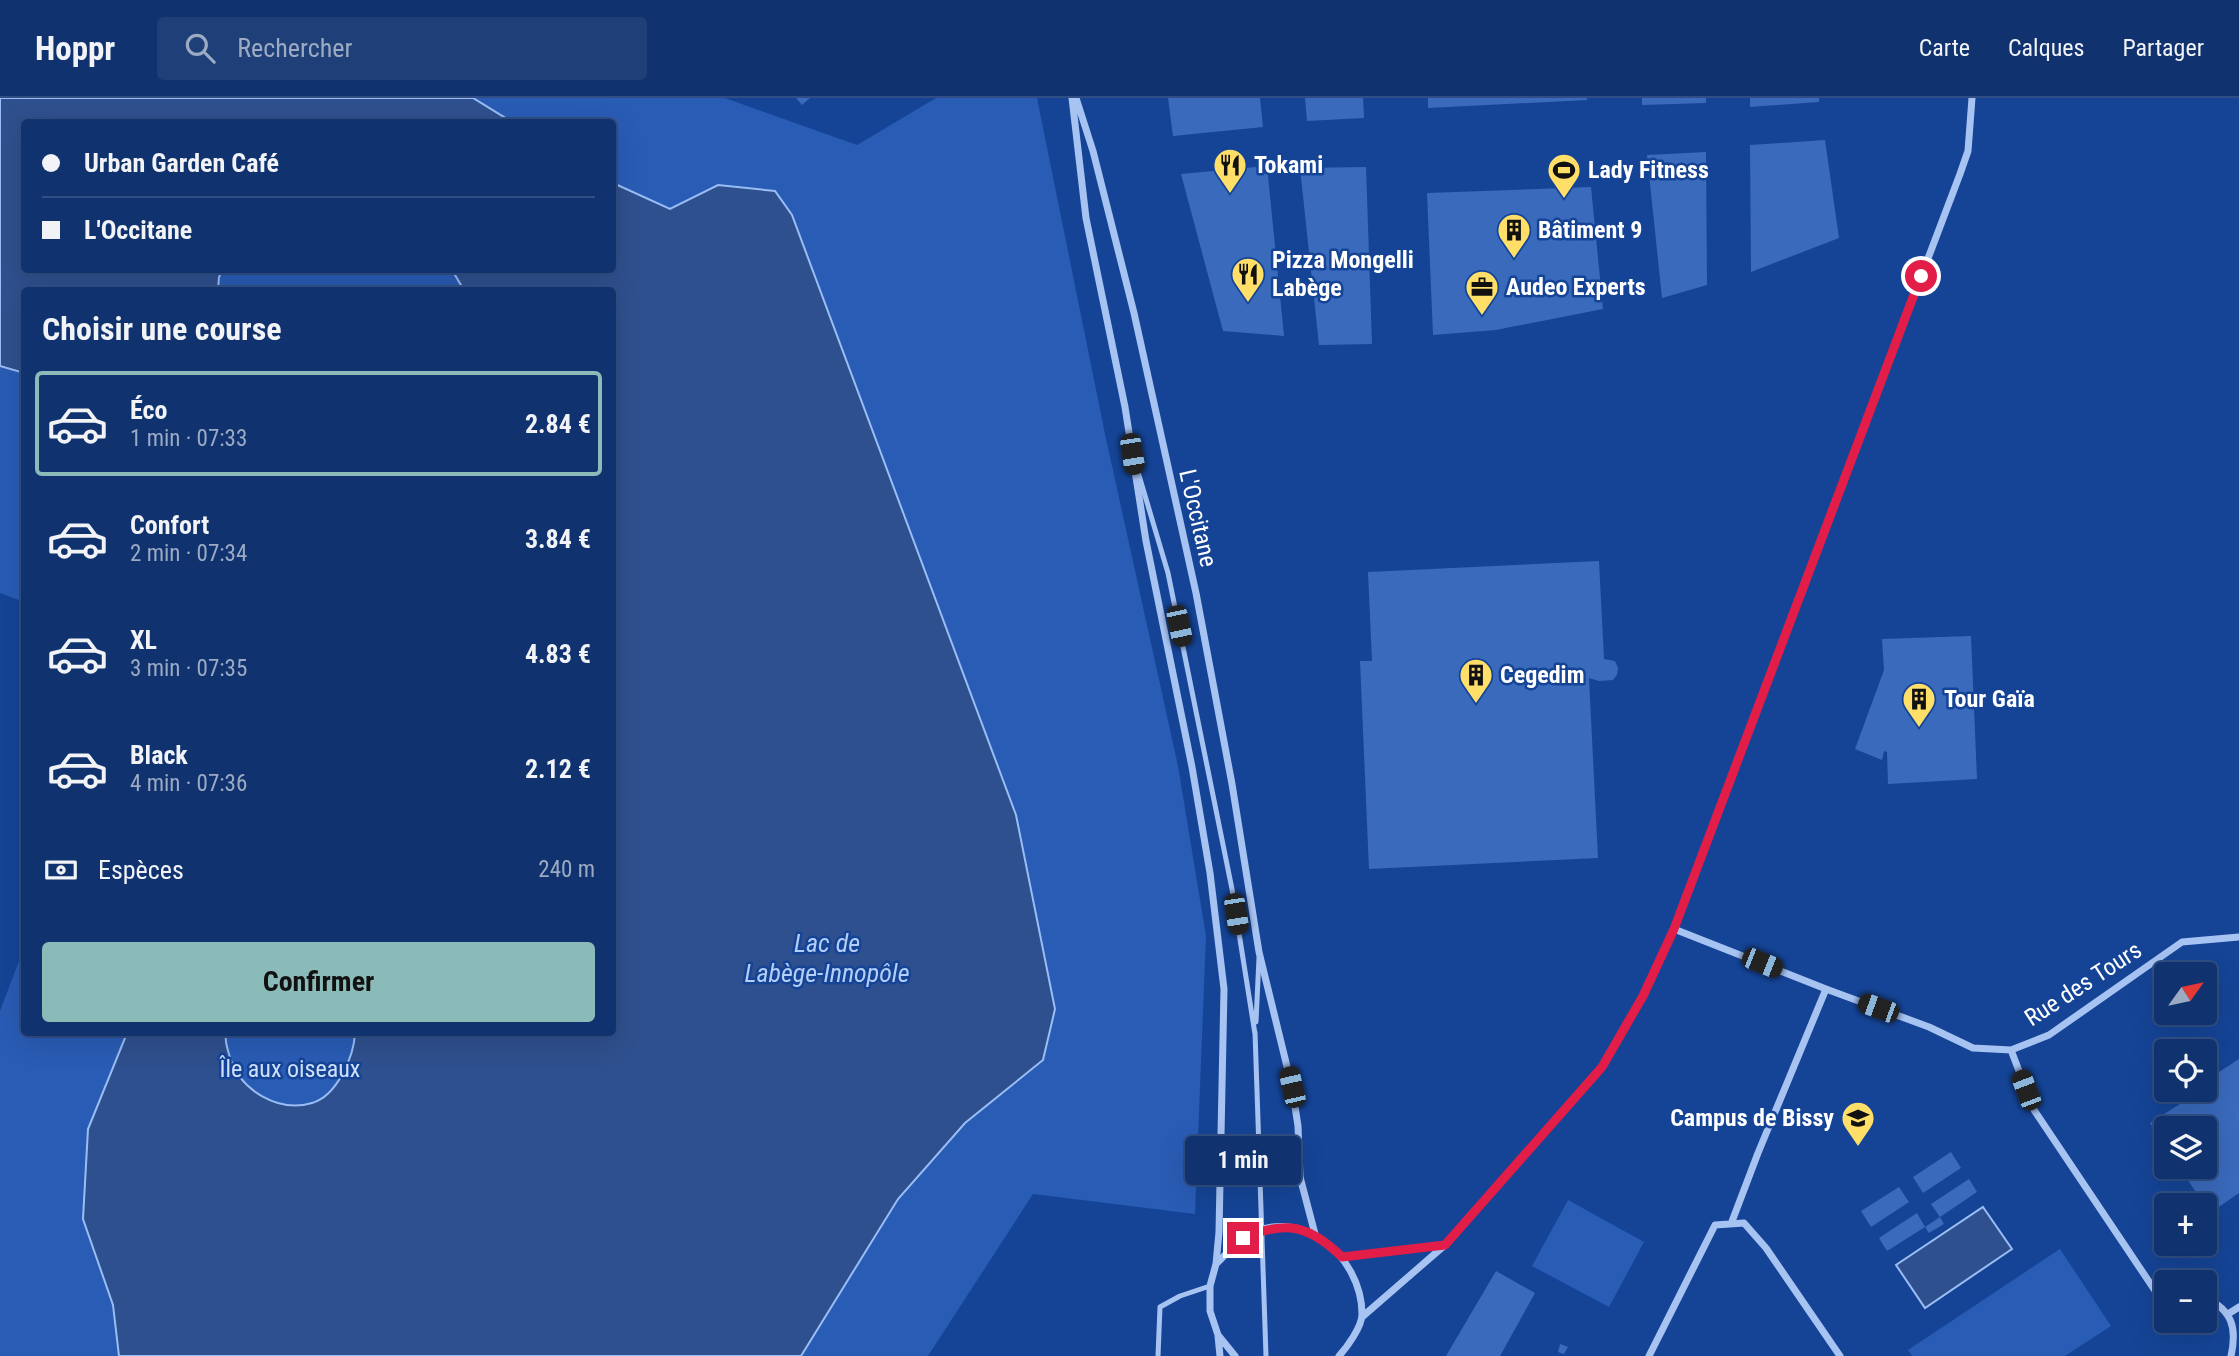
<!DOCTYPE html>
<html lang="fr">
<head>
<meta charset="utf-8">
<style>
	:root { --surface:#103370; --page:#1e3f78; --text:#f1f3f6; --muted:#9caac3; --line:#304e83; --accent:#8bbbb9 }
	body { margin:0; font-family:"Roboto Condensed",sans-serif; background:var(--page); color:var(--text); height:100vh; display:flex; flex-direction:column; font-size:26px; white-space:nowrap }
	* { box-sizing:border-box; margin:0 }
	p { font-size:23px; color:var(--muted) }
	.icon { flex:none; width:38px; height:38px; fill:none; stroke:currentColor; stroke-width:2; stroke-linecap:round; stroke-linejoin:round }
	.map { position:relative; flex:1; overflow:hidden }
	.sheet { position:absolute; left:21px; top:189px; width:595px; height:749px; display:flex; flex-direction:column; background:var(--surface); border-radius:7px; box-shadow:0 7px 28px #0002,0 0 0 2px var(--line) }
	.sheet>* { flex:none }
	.top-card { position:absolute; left:21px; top:21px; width:595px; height:154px; border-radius:7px; box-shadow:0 7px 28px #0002,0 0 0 2px var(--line); display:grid; align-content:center; height:154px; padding:0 21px; background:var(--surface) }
	.needle { width:46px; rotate:57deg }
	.fabs { position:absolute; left:2154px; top:864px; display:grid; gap:14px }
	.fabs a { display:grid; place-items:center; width:63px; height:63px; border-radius:7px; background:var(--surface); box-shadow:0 7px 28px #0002,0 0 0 2px var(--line); font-size:35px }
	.end { position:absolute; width:32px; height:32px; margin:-16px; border:9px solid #e11d48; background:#fff; box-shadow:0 0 0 4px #fff }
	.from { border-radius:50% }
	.bubble { position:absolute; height:49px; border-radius:7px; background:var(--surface); box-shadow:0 7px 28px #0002,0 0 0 2px var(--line); font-size:23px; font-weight:700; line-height:49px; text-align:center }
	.car { position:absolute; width:21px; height:42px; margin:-21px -10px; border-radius:9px; box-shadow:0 0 5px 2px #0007; background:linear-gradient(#222 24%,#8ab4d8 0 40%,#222 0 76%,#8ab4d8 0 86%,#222 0) }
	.top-card b { display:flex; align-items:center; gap:24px; height:66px; font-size:26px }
	.top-card b+b { border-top:2px solid var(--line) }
	.top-card i { width:18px; height:18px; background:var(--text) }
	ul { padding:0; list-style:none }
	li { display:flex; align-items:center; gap:21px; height:105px; margin:0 14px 10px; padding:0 7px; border:4px solid transparent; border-radius:7px }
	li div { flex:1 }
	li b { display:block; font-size:26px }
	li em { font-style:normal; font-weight:700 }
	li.on { border-color:var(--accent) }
	li>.icon { width:63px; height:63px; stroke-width:1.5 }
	h2 { padding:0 21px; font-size:32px; line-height:84px }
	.pay { display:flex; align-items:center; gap:18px; height:77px; padding:0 21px; font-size:26px }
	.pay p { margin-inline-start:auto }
	.cta { display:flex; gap:14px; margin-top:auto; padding:14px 21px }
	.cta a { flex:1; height:80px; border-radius:7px; background:var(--accent); color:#111; font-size:28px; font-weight:700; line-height:80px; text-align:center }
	header { display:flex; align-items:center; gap:42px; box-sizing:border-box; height:98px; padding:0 35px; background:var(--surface); border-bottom:2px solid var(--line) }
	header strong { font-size:33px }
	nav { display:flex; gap:38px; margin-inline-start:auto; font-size:24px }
	.search { width:490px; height:63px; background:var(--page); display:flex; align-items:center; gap:18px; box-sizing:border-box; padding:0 24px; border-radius:7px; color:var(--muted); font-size:26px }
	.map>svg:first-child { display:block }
	.green { fill:#295cb5; fill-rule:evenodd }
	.water { fill:#2f508e; stroke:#99bdf4; stroke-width:2 }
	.building { fill:#3a6abc }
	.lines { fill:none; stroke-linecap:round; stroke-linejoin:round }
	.service { stroke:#a7c3f2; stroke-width:5 }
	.minor { stroke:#a7c3f2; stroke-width:7 }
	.route { stroke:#e11d48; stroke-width:9 }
	.labels { text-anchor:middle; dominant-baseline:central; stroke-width:5; stroke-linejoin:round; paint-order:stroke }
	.poi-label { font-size:24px; font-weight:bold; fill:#fff; stroke:#154496; text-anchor:start }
	.street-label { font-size:24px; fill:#fff; stroke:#154496 }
	.park-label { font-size:24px; fill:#cee0fc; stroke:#154496 }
	.water-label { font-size:26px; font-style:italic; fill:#b3cef8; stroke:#154496 }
</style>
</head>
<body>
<header>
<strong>Hoppr</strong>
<div class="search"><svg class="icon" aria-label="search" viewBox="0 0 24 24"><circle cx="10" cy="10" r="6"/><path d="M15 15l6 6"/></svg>Rechercher</div>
<nav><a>Carte</a><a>Calques</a><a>Partager</a></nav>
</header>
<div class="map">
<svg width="2239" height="1258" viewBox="0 0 2239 1258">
	<rect width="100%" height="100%" fill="#154496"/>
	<path class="green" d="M0 0H725L857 47 936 0H1037L1105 336 1178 668 1206 838 1195 1116 1033 1096 928 1258H0V913L24 850V934H612V192H24V504L0 495ZM24 24H612V172H24Z
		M1568 1102 1644 1144 1609 1209 1532 1168Z
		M2060 1151 2111 1228 2065 1258H1912L1908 1252Z"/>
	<path class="water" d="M0 0H473L512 24H24V172H223L219 179 218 192H24V275L0 268Z
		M613 85 670 111 718 87 775 93 792 117 1016 717 1055 911 1043 962 965 1025 898 1101 801 1258H119L113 1207 83 1121 88 1031 127 935H226C224 944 228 951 230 960 241 993 279 1015 312 1005 337 998 354 958 355 935L612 934V192H464L452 172H612Z
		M1983 1109 2012 1151 1925 1210 1896 1167Z"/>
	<path class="building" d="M796 0H810L802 7Z
		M1168 0H1260L1263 29 1173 38Z
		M1305 0H1363L1364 20 1307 23Z
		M1428 0H1587V2L1428 10Z
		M1642 0H1706V5L1642 7Z
		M1750 0H1819V4L1750 9Z
		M1825 42 1839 140 1751 174 1750 47Z
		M1706 54 1707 187 1662 200 1647 57Z
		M1267 68 1284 238 1223 233 1181 76Z
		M1366 69 1372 246 1319 247 1300 70Z
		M1591 89 1603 211 1496 232 1433 237 1427 95Z
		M1599 463 1604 561 1615 563 1618 570 1617 577 1613 582 1599 583 1589 580 1598 760 1369 771 1360 563H1372L1368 474Z
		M1971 538 1977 681 1888 686 1887 654 1884 653 1882 662 1855 651 1884 572 1882 541Z
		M2239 961V1095L2210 1115 2179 1069H2205V1031H2166V1050L2150 1025 2194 997 2190 992H2205V983Z
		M1951 1054 1961 1070 1923 1095 1913 1079Z
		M1969 1081 1977 1094 1940 1119 1931 1106Z
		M1899 1089 1909 1104 1871 1129 1861 1113Z
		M1917 1115 1925 1129 1887 1153 1879 1140Z
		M1940 1119 1944 1126 1929 1135 1925 1129Z
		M1496 1173 1535 1195 1500 1258H1446Z
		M1560 1246 1568 1249 1564 1256 1558 1254Z"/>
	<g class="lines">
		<path class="service" d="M1138 374 1168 475 1232 791 1255 936
			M1256 924 1259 860
			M1255 934 1266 1258
			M1158 1258 1160 1209 1180 1198 1210 1188"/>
		<path class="minor" d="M1072 0 1086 120 1125 309 1146 443 1192 669 1210 775 1224 891 1219 1134 1216 1166 1210 1188V1213L1218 1237 1235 1258
			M1076 0 1093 53 1134 215 1196 495 1232 686 1259 854 1292 989 1298 1028 1300 1079 1315 1136
			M1674 831 1826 891 1929 929 1973 950 2011 952 2049 937 2182 844 2239 839
			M2011 952 2034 1012 2162 1203 2166 1202
			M1731 1126 1758 1055 1826 891
			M1342 1159 1442 1147
			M1216 1166C1225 1158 1233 1147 1243 1140 1299 1104 1362 1158 1362 1216 1362 1229 1347 1249 1339 1258
			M2205 1200C2233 1212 2237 1231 2231 1258
			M2228 1216 2239 1209
			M1362 1219 1445 1147 1602 969 1643 898 1674 831 1960 76 1968 53 1972 0
			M1218 1238 1220 1258
			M1649 1258 1715 1127 1744 1125 1766 1150 1840 1258"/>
	</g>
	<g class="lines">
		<path class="route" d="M1243 1140C1286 1122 1309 1127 1342 1159L1445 1147 1602 969 1643 898 1674 831 1921 178"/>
	</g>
	<defs>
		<symbol id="restaurant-pin" viewBox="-11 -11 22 30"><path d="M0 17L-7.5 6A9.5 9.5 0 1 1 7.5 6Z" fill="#ffdf68" stroke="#154496"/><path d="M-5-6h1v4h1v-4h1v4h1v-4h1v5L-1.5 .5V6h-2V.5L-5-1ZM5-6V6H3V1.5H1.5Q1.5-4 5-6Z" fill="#111"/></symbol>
		<symbol id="stadium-pin" viewBox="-11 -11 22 30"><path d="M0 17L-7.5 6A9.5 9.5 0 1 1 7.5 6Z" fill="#ffdf68" stroke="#154496"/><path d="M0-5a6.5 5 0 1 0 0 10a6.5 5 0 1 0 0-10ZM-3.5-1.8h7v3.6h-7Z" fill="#111"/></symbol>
		<symbol id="building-pin" viewBox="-11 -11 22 30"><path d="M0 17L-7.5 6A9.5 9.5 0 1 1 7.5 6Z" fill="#ffdf68" stroke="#154496"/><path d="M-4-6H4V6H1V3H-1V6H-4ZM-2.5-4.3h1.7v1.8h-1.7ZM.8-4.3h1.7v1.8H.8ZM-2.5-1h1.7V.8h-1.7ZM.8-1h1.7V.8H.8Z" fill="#111"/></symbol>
		<symbol id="office-pin" viewBox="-11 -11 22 30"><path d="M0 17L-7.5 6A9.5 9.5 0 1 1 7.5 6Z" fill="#ffdf68" stroke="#154496"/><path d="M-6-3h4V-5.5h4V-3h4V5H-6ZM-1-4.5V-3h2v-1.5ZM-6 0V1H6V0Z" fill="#111"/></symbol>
		<symbol id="university-pin" viewBox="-11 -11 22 30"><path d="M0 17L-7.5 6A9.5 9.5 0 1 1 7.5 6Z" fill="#ffdf68" stroke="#154496"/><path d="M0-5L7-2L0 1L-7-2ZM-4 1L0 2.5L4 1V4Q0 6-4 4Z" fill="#111"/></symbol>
	</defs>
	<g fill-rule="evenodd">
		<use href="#restaurant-pin" x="1211" y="48" width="38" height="52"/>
		<use href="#stadium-pin" x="1545" y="53" width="38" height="52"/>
		<use href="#building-pin" x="1495" y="113" width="38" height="52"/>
		<use href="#restaurant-pin" x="1229" y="157" width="38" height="52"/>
		<use href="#office-pin" x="1463" y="170" width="38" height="52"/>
		<use href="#building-pin" x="1457" y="558" width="38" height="52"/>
		<use href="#building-pin" x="1900" y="582" width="38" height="52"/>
		<use href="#university-pin" x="1839" y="1001" width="38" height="52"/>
	</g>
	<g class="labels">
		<g class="poi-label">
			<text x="1254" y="67">Tokami</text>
			<text x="1588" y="72">Lady Fitness</text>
			<text x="1538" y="132">Bâtiment 9</text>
			<text x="1272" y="162">Pizza Mongelli<tspan x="1272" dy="28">Labège</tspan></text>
			<text x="1506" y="189">Audeo Experts</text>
			<text x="1500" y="577">Cegedim</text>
			<text x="1944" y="601">Tour Gaïa</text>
			<text x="1834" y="1020" text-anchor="end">Campus de Bissy</text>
		</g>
		<g class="street-label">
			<text transform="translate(1198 420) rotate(77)">L'Occitane</text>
			<text transform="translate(2083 886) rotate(-33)">Rue des Tours</text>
		</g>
		<g class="park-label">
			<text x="290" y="971">Île aux oiseaux</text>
		</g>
		<g class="water-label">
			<text x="827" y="845">Lac de<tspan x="827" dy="30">Labège-Innopôle</tspan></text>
		</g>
	</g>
</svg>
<div class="fabs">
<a><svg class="needle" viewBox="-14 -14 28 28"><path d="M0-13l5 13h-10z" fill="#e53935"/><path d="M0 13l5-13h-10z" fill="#9caac3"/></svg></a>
<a><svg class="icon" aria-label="locate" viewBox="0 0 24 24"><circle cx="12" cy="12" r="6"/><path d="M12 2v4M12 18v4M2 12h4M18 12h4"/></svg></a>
<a><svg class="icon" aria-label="layers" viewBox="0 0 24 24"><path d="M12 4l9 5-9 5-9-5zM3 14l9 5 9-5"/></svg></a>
<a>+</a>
<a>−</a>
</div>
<i class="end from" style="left:1921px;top:178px"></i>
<i class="end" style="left:1243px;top:1140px"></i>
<div class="bubble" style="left:1185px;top:1038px;width:116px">1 min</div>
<i class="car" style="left:1132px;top:356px;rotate:171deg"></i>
<i class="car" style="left:1179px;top:528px;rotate:168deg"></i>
<i class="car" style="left:1236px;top:816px;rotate:171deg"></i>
<i class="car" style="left:1762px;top:865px;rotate:112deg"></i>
<i class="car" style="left:1878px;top:910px;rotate:290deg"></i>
<i class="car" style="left:1292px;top:989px;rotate:347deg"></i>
<i class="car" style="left:2026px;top:992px;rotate:339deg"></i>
<div class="top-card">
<b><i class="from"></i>Urban Garden Café</b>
<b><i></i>L'Occitane</b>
</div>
<section class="sheet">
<h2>Choisir une course</h2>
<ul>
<li class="on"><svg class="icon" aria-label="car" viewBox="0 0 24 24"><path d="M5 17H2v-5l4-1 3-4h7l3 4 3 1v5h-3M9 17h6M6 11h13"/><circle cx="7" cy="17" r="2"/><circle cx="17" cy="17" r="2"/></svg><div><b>Éco</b><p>1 min · 07:33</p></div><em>2.84 €</em></li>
<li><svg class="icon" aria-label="car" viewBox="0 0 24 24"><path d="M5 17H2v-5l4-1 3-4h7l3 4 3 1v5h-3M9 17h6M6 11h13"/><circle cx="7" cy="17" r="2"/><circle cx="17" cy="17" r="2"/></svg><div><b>Confort</b><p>2 min · 07:34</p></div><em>3.84 €</em></li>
<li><svg class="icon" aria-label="car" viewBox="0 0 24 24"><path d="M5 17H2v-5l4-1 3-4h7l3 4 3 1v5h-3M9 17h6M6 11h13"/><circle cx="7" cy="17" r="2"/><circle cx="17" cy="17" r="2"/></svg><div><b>XL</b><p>3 min · 07:35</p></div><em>4.83 €</em></li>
<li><svg class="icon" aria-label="car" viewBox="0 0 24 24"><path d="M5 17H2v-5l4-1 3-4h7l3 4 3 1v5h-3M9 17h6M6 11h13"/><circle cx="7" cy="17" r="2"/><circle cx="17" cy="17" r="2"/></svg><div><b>Black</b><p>4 min · 07:36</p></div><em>2.12 €</em></li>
</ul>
<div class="pay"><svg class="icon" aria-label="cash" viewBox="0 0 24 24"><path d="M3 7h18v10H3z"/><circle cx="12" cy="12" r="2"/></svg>Espèces<p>240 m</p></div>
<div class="cta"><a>Confirmer</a></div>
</section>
</div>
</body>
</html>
